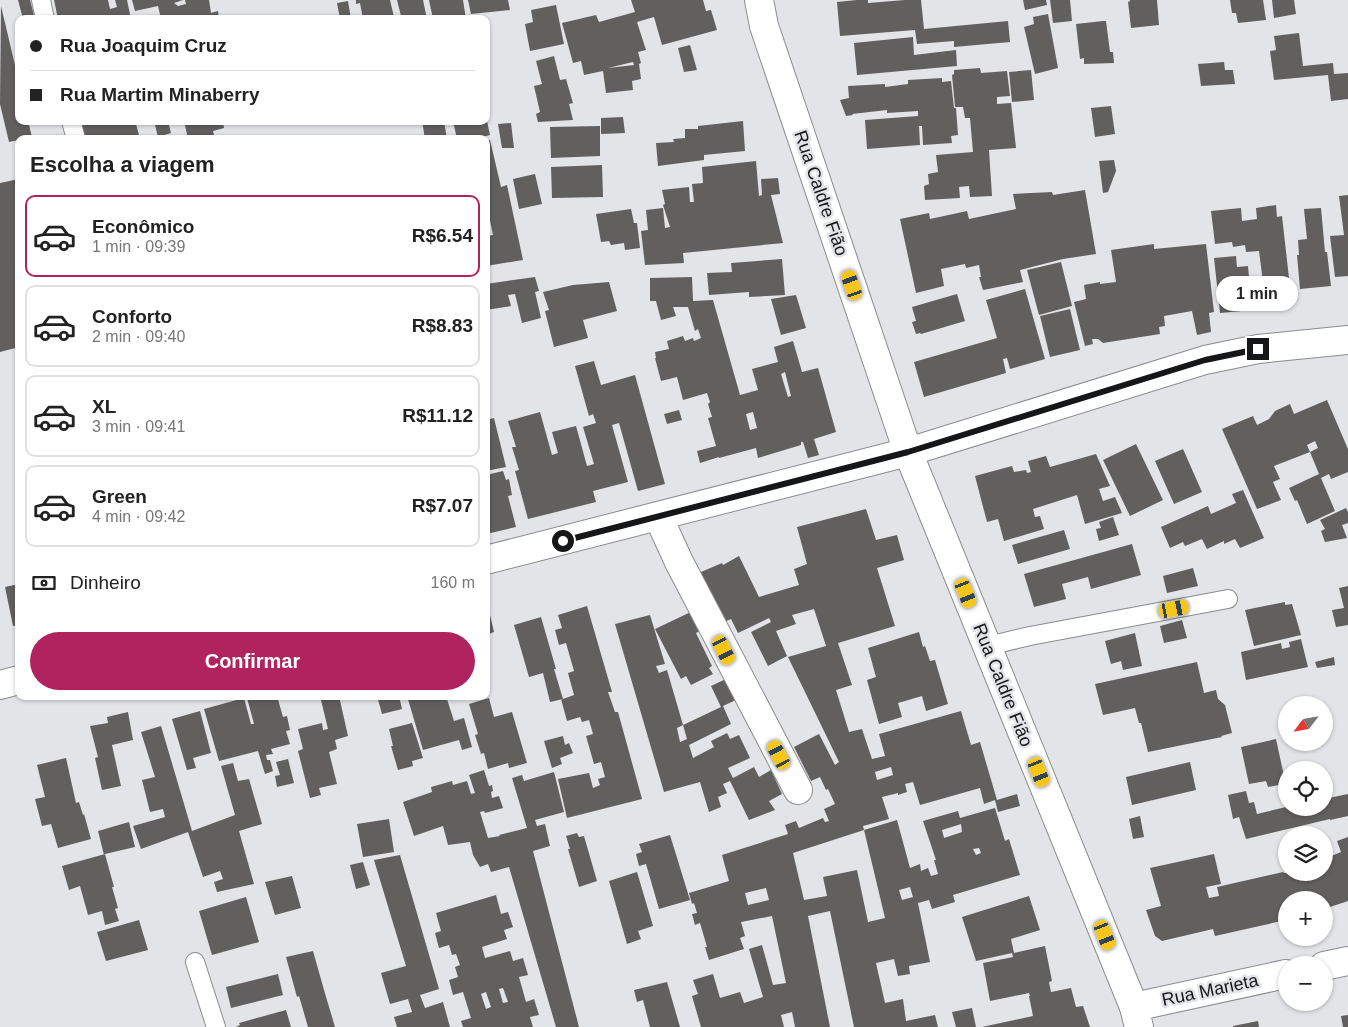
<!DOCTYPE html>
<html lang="pt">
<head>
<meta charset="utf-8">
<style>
	:root { --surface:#fff; --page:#f2f2f2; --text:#222; --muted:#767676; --line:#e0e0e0; --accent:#b0235f }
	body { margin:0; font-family:Helvetica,sans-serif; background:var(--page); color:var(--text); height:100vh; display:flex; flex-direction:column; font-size:19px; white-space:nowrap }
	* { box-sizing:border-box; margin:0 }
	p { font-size:16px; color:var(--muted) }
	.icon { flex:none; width:28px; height:28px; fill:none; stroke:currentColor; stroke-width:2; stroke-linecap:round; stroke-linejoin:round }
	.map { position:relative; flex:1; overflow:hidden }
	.details { position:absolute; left:15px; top:135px; width:475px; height:565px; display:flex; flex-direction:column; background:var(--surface); border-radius:10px; box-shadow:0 1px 4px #0004 }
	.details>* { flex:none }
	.banner { position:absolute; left:15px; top:15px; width:475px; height:110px; border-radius:10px; box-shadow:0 1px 4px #0004; display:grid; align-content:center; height:110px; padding:0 15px; background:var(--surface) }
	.needle { width:32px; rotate:239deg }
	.tools { position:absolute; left:1278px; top:696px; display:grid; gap:10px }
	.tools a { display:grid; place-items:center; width:55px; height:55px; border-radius:50%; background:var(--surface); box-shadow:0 1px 4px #0004; font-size:25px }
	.end { position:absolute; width:22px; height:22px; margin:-11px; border:6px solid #151617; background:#fff; box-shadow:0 0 0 2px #fff }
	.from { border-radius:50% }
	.bubble { position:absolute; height:35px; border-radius:18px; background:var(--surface); box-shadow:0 1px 4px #0004; font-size:16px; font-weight:600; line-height:35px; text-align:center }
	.car { position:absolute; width:15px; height:30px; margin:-15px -8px; border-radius:6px; box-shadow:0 0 4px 1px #0007; background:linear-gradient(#f5c518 24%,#345 0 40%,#f5c518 0 76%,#345 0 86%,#f5c518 0) }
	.banner b { display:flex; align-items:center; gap:18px; height:48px; font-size:19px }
	.banner b+b { border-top:1px solid var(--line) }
	.banner i { width:12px; height:12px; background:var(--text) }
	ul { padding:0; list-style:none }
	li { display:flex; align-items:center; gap:15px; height:82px; margin:0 10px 8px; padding:0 5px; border:2px solid var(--line); border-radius:10px }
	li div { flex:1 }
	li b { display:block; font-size:19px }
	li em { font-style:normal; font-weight:600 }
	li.current { border-color:var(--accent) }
	li>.icon { width:45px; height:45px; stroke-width:1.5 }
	h2 { padding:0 15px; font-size:22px; line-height:60px }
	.pay { display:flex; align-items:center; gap:12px; height:55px; padding:0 15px; font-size:19px }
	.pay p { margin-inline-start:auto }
	.button { display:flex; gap:10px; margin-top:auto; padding:10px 15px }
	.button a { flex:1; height:58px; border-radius:30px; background:var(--accent); color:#fff; font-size:20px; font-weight:600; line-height:58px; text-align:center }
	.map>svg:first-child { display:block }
	.building { fill:#625f5f; fill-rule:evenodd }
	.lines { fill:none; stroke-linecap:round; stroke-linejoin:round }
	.service-casing { stroke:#8a8c8e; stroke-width:20 }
	.minor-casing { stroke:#8a8c8e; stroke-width:30 }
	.tertiary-casing { stroke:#8a8c8e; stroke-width:30 }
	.service { stroke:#fff; stroke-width:18 }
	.minor { stroke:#fff; stroke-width:28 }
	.tertiary { stroke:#fff; stroke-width:28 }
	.route { stroke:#151617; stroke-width:6 }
	.labels { text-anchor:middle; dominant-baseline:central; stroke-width:5; stroke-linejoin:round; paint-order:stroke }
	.street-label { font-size:18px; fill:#151617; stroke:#e2e4e7 }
</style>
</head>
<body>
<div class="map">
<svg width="1348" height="1027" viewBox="0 0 1348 1027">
	<rect width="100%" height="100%" fill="#e2e4e7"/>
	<path class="building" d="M18 0H30L35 19H23Z
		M54 0H108L110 9 117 7 115 0H127L131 19H58Z
		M132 0H183L174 3 178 6 186 4 185 0H209L211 13 218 11 219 19H161L158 6 135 11Z
		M356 0H390L394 17 401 16 397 0H423L427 19H363L360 3 356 4Z
		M429 0H463L466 19H433Z
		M468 0H508L510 10 471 14Z
		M631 0H703L706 11 711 10 717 30 662 45 654 17 637 22 646 50 638 52 641 63 639 64 641 79 632 81 633 90 606 93 603 71 584 75 581 61 573 63 562 23 596 15 599 22 635 12ZM633 62 634 65 608 68Z
		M857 0H868V3L905 0H921L924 29 1008 21 1010 42 954 47V41L917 44 915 30 840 36 837 2Z
		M1023 0H1046L1047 5 1025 10Z
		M1050 0H1070L1072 21 1053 23Z
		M1130 0H1157L1159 25 1131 28 1128 2 1130 1Z
		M1230 0H1263L1266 20 1238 23 1236 13H1232Z
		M1272 0H1294L1296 14 1274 18Z
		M348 1 351 19H340L337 3Z
		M556 5 564 44 530 51 525 24 533 22 531 10Z
		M1 6 19 82V121H28L32 137 19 139V140L9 142 0 104Z
		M1048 14 1058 68 1035 74 1024 27 1034 24 1033 17Z
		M1103 21H1106L1110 52H1113L1114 63 1084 64V58L1080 59 1076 24Z
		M1299 33 1303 66 1333 63 1334 74 1348 73V99L1331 101 1328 75 1274 80 1270 51 1276 50 1274 36Z
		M913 37 914 55 956 50 957 66 857 75 854 43Z
		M690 45 697 70 684 72 678 48Z
		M554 56 560 80 566 79 573 103 569 104 573 120 538 122 536 114 540 112 534 86 542 84 536 61Z
		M1224 62 1225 70H1233L1235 84 1201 86 1198 64Z
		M980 68 981 73 1007 71 1010 96 997 97V104L1011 103 1016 148 989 150 992 196 970 197 969 186 959 187 960 198 925 200 924 186 929 184 928 174 938 172 936 155 973 152 970 118H965L963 107H955L952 75 954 74V70Z
		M1031 70 1034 100 1012 102 1009 72Z
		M942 78V82L951 81 954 108H956L958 135 951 136 952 143 923 145 922 126H919L920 145 867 149 865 120 918 116V111L887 113V110L852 114 853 115 846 116 840 100 849 98 848 86 885 84V87L908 84V80Z
		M1111 106 1115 134 1095 137 1091 108Z
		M623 117 625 133 601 134V118Z
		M81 121H145V122L136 124 140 139H85Z
		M154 121H168L171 133 158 137Z
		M184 121H223L224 128 213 131 215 139H188Z
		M422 121H444L447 139H425Z
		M453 121H487L490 135 475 139H457Z
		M743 121 745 151 704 155V160L658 166 656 143 674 142 673 139 685 138V129H698V126Z
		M511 123 514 148H502L498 124Z
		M600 126V156L551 158 550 127Z
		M490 140 501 187 507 185 523 260 486 266V236L493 235 486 201V141Z
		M1114 160 1116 171 1108 192 1103 193 1099 161Z
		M756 161 759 196 762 195 761 179 778 178 780 194 771 195 783 243 683 253 684 263 645 265 641 231 648 230 646 210 663 208 665 228 670 227 663 205 665 204 662 190 689 187 690 202H694L692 184 703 183 702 167Z
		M602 165 603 197 552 198 551 167Z
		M535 174 542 204 519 209 513 179Z
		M19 179V347L0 352V183Z
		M1085 190 1096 254 1063 259 1020 270 1023 282 983 290 979 277H981L979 265 966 268 965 264 941 269 944 286 916 293 900 219 929 213 930 219 967 211 969 219 1016 209 1013 194 1052 192 1053 195Z
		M1348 195V276L1335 277 1330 236 1344 235 1339 196Z
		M1276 205 1277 217 1282 216 1290 287 1264 290 1259 251 1246 252 1245 245 1233 247 1232 242 1215 244 1211 211 1241 208 1242 221 1257 219 1256 208Z
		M1321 208 1325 252H1327L1331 286 1300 289 1297 255H1299L1298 240 1307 239 1304 209Z
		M631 209 634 223H637L640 248 625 250 624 243 611 245 609 241 601 242 596 214Z
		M1154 244V249L1206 244 1214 312 1209 313 1211 332 1197 335 1192 311 1164 316 1165 326 1159 327 1160 334 1103 343 1098 339H1092L1093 344 1085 346 1074 302 1086 299 1084 285 1100 282V284L1116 282 1111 250Z
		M1236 256 1237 267 1248 266 1252 310 1220 313 1214 258Z
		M782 259 785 295 749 297V292L709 295 707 273 732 272 731 263Z
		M1061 262 1072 306 1039 315 1027 270Z
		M535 277 539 291 535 292 541 318 522 323 515 294 508 295 511 306 486 310V284Z
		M692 277 693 301 713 300 740 395 758 390 752 369 778 362 774 347 793 341 802 372 818 368 836 432 814 439 819 455 808 458 803 442H801V445L758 458 756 448 719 458V457L700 463 697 451 716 446 708 418 712 417 708 404 710 402 707 393 683 400 677 377 661 381 655 358H656L655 352 669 349 667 341 683 336 685 341 693 338 694 341 701 338 698 329 695 331 688 307H673L676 316 661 320 656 301H650V278ZM785 372 791 396 788 397 781 374ZM753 412 757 428 750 430 746 414Z
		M609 282 617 311 583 320 588 338 554 347 545 311 549 310 543 292 573 285Z
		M1025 289 1045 359 1010 369 1007 358 1003 359 1006 373 924 397 914 362 997 338 986 300Z
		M957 294 965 321 921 334 920 333 916 334 912 322 916 321 912 307Z
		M796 295 806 328 781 335 771 299Z
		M1070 309 1080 350 1050 357 1040 316Z
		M594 361 601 385 635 375 665 484 638 491 619 423 612 425 628 482 593 491 596 502 528 519 515 471 519 470 512 447H516L508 421 540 412 552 455 558 453 552 432 576 426 587 466 594 464 583 427 596 423 593 414 589 416 575 366Z
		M1327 400 1348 449V472L1331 479 1329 474 1321 478 1335 511 1307 524 1297 500 1295 501 1289 488 1319 474 1310 452 1318 448 1315 441 1307 445 1310 452 1274 466 1280 479 1273 482 1281 500 1257 509 1222 429 1253 416 1257 425 1269 419 1275 411 1290 404 1294 414Z
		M679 410 682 420 667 424 664 414Z
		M494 418 506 467 486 471V420Z
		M1136 444 1163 500 1130 516 1103 460Z
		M1183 449 1202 492 1174 504 1155 461Z
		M1096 454 1110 486 1099 489 1103 501 1115 497 1122 513 1085 524 1077 495 1033 509 1035 517 1040 516 1044 529 1004 541 998 519 987 522 975 476 1012 466 1014 472 1026 470 1027 473 1031 472 1028 461 1046 456 1050 467Z
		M503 471 506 480 509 479 512 495 508 496 516 527 486 534V475Z
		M1243 490 1264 538 1240 548 1235 539 1224 544V541L1207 549 1202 539 1185 546 1183 542 1170 548 1161 527 1208 506 1211 514 1236 503 1232 494Z
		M1346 508 1348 512V523L1342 525 1347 538 1325 542 1321 531 1325 529 1320 520Z
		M866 509 876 540 897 535 904 560 877 568 895 626 838 643 852 685 836 690 849 732 862 729 872 759 885 756 879 734 961 711 971 745 980 742 997 800 1017 794 1020 806 998 812 995 800 984 804 980 788 920 805 913 782 905 784 907 792 898 795V793L882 797 889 819 863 826 864 830 793 853 804 900 827 896 823 877 857 870 868 922 885 918 864 830 897 820 910 868 920 864 921 871 928 868 931 876 938 874 934 860H936L923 821 958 811 960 818 995 808 1005 841 1009 839 1020 875 953 895 955 902 932 909 929 900 918 903 930 962 909 966 910 974 898 976 894 959 876 963 885 1003 903 999 906 1021 935 1015 938 1027H854L830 911 808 916 830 1027H795L792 1012 781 1015 784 1027H701L692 996 698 994 693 980 713 974 720 998 740 992 744 1003 763 997 749 949 762 945 773 985 786 983 772 916 741 922 745 936 740 938 744 949 709 960 705 947H707L700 923 695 925 692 914 697 913 694 903 692 904 689 893 729 881 722 855 788 834 785 825 796 821 799 828 823 818 825 822 829 821 824 809 835 804 828 789 826 790 820 777 811 781 794 747 819 734 835 765 839 762 788 657 826 646 814 609 792 615 796 624 776 631 787 656 768 666 751 632 771 622 769 618 738 633 731 619 717 625 694 575 722 563 723 565 739 556 759 597 799 585 794 569 807 564 797 527ZM891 767 893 775 877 780 875 772ZM961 824 962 832 944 838 942 830ZM979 848 981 853 976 855 973 849ZM910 887 913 897 902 900 899 890ZM766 888 769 900 748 905 745 893Z
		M1113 517 1119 535 1099 541 1096 529 1101 528 1099 522Z
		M1064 530 1070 549 1018 564 1012 545Z
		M1132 544 1141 575 1091 589 1088 577 1062 584 1066 599 1034 607 1024 574Z
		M1193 568 1198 586 1167 593 1163 576Z
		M19 584V625L13 626 5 587Z
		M1348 586V625L1336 627 1332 610 1344 608 1339 588Z
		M1285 602V605L1292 604 1301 635 1254 646 1245 610Z
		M587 606 612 692H608L615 712H618L642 799 567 818 558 779 589 773 593 788 600 785 598 779 605 777 601 762 594 764 586 736 593 734 589 720 582 722 580 717 567 721 561 699H563L550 702 543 673 529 677 514 625 541 617 556 669H554L563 699 574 695 568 673 574 671 566 643 559 645 555 630 562 628 558 615Z
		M695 610 704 629 696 633 712 666 709 668 713 674 691 685 686 676 681 679 655 629Z
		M486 615H490L494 632 486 635Z
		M650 615 665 664 656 666 659 673 667 670 683 725 677 728 680 742 687 739 683 725 721 707 711 686 728 678 738 699 723 706 731 724 689 745 693 758 714 747 711 741 727 733 730 739 739 735 750 758 728 768 733 778 754 767 759 777 771 770 782 794 769 801 775 810 749 820 730 781 723 784 727 793 718 797 721 807 709 812 700 782 664 792 615 624Z
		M1182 620 1187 638 1164 643 1160 626Z
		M919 632 923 647 925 646 930 661 935 660 948 704 926 711 922 696 898 703 902 717 879 724 867 680 876 677 868 648Z
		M1135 633 1142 666 1123 670 1121 661 1111 664 1105 641Z
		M1301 639 1308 667 1246 680 1241 652 1281 643 1282 649 1290 647 1289 642Z
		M1334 657 1335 665 1317 668 1315 662Z
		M1197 662 1204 693 1216 690 1218 699 1225 705 1232 733 1221 736 1222 737 1148 752 1141 723H1139L1135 708 1103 715 1095 684Z
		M251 696H277L283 717 287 716 290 730 286 731 290 744 271 749 273 754 266 755 267 760H270L273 771 265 774 258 751 219 761 204 709 244 698 251 724H254L247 698Z
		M320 696H339L348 736 335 740 337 749 329 752 337 784 319 788 321 795 310 798 298 751 303 749 298 729 322 723 323 730 328 729Z
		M377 696H399L402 709 382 714Z
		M407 696H446L454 721 464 718 472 747 462 750 459 740 423 750Z
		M489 698 494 717 512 712 527 763 509 768 508 763 488 769 484 753 481 754 475 735 478 734 469 704Z
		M200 711 211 753 193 758 196 768 187 770 172 719Z
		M128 712 133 740 112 745 121 786 102 790 95 758 98 757 90 726 108 723 107 717Z
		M412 723 423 758 412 761 413 766 398 770 391 746H393L389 729Z
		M161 726 192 831 235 815 221 766 233 763 238 781 249 779 262 824 239 831 254 884 217 892 214 882 223 879 220 871 203 877 188 832 141 849 133 826 165 817 163 809 150 812 142 780 155 777 141 732Z
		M563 736 565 745 569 743 573 753 560 758 562 764 552 768 544 741Z
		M1276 739 1284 776H1282L1284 784 1268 787 1266 781 1249 784 1241 747Z
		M66 758 76 803 79 802 83 815 84 814 91 839 58 848 51 824 42 826 35 799 45 797 37 765Z
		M288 759 294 783 277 787 275 776 280 775 276 762Z
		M1190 762 1196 790 1132 805 1126 777Z
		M484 770 489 786 492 785 493 791 491 792 492 798 499 796 503 808 485 813 484 811 480 812 488 838 500 836 499 835 527 828 512 778 522 775 524 781 554 772 564 812 535 820 537 826 545 824 550 846 533 851 579 1027H556L509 867 491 872 488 864 480 867 473 855 470 842 448 845 443 826 414 836 403 802 432 792 431 787 452 781 453 785 467 781 471 794 475 793 469 775Z
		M1246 791 1249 803 1254 802 1257 814 1286 807 1324 808V799L1348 794V816L1330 820V819L1246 839 1239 817 1233 819 1228 795Z
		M1140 816 1144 837 1133 839 1129 819Z
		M389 819 394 852 363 857 357 824Z
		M129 822 135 847 105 854 114 887H112L118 908 115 909 119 921 105 925 102 911 88 915 80 886 69 890 62 866 105 854 104 855 98 831Z
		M577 833 579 837 584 836 597 881 579 887 568 849H570L566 836Z
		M670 835 690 900 659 909 646 864 639 866 636 854 642 852 639 844Z
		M1348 837V901L1324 909V900H1286V920L1215 936 1213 929 1162 941 1155 936 1146 910 1161 906 1150 868 1214 854 1221 884 1206 887 1209 898 1219 896 1217 887 1283 872 1284 873 1324 872V859L1341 852 1337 841Z
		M400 855 439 989 420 995 425 1008 443 1002 450 1027H397L394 1017 412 1012 408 999 390 1004 381 973 406 966 374 860Z
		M363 862 370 885 356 889 350 865Z
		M637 872 653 926 638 931 641 939 627 944 609 881Z
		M292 876 301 908 275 915 265 882Z
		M496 895 501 914 508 912 513 927 504 930 507 939 482 947 485 958 510 951 513 961 523 958 528 975 519 977 526 1002 534 999 539 1015 530 1017 533 1027H463L461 1021 471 1018 463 992 453 995 449 980 458 977 455 967 460 965 456 954 452 955 449 945 439 948 435 933 441 931 436 913ZM503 988 508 1002 503 1003 499 989ZM486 992 491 1007 486 1009 481 994Z
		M1029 896 1040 930 1011 939 1014 953 1045 946 1052 981 1049 982 1051 992 1071 988 1076 1007 1083 1006 1090 1027H982L1033 1016 1029 996H1030L1029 993 990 1001 983 963 1013 957 1012 953 976 961 962 917Z
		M246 897 259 942 212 955 199 911Z
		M139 920 148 950 106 961 97 932Z
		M313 951 324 990 335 1027H308L299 996 297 997 286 957Z
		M278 974 283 995 231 1008 226 987Z
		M667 982 680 1027H650L643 1000 637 1002 634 990Z
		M972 1008 976 1027H956L952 1012Z
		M286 1010 291 1027H236L240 1025 239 1023Z
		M1348 1015V1027H1343L1341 1016Z
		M1258 1021 1259 1027H1233V1026Z"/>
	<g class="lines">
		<defs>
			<path id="service" d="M41 0 45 19
				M71 121 76 139
				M988 646 1030 636 1228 599
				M195 962 216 1027"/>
			<path id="minor" d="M658 516 679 562 798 790
				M486 560 908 452 1205 360 1258 349 1348 340
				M0 685 19 680
				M1324 966 1348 961
				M1134 1007 1286 974"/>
			<path id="tertiary" d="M759 0 764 26 908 452 1134 1007 1139 1027"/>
		</defs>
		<use href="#service" class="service-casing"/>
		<use href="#minor" class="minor-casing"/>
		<use href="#tertiary" class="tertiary-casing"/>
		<use href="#service" class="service"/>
		<use href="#minor" class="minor"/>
		<use href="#tertiary" class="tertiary"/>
	</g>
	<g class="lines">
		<path class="route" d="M563 541 908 452 1205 360 1258 349"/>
	</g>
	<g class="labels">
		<g class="street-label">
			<text transform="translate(821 193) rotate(71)">Rua Caldre Fião</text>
			<text transform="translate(1003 685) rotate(68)">Rua Caldre Fião</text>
			<text transform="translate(1210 990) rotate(-12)">Rua Marieta</text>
		</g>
	</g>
</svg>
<div class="tools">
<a><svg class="needle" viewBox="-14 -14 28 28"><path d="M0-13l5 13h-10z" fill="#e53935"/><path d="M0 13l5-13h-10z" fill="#767676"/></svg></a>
<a><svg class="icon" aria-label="locate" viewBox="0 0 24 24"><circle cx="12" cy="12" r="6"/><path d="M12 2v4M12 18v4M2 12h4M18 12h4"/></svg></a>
<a><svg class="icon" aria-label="layers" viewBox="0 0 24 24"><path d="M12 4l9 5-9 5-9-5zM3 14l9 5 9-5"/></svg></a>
<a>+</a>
<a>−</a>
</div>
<i class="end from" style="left:563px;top:541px"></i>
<i class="end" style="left:1258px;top:349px"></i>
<div class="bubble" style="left:1216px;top:276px;width:82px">1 min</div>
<i class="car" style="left:852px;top:285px;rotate:341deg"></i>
<i class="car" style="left:966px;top:593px;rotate:158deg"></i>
<i class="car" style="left:1174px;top:609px;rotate:79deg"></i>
<i class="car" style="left:724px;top:650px;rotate:153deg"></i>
<i class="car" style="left:779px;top:755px;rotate:332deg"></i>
<i class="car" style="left:1039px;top:772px;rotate:158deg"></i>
<i class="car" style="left:1105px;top:935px;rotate:158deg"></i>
<div class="banner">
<b><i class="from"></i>Rua Joaquim Cruz</b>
<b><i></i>Rua Martim Minaberry</b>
</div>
<section class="details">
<h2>Escolha a viagem</h2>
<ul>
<li class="current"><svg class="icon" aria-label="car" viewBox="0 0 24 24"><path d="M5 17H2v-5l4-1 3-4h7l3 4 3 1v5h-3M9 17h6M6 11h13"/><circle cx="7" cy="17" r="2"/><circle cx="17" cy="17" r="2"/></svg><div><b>Econômico</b><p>1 min · 09:39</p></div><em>R$6.54</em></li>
<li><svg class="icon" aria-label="car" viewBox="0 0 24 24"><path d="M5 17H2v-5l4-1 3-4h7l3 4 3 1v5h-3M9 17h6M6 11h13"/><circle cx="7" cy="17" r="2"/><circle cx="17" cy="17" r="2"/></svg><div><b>Conforto</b><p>2 min · 09:40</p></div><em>R$8.83</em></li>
<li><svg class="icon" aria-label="car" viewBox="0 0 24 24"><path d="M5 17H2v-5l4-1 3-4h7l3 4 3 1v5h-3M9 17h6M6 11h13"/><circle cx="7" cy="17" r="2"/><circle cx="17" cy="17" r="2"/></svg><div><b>XL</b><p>3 min · 09:41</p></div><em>R$11.12</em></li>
<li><svg class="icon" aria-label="car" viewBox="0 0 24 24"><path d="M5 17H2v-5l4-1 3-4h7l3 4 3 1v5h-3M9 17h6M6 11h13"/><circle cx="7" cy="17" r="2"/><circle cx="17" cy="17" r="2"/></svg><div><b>Green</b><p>4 min · 09:42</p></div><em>R$7.07</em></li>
</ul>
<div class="pay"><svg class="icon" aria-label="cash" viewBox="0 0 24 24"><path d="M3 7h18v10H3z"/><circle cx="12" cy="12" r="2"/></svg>Dinheiro<p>160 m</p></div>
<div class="button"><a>Confirmar</a></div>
</section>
</div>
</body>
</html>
